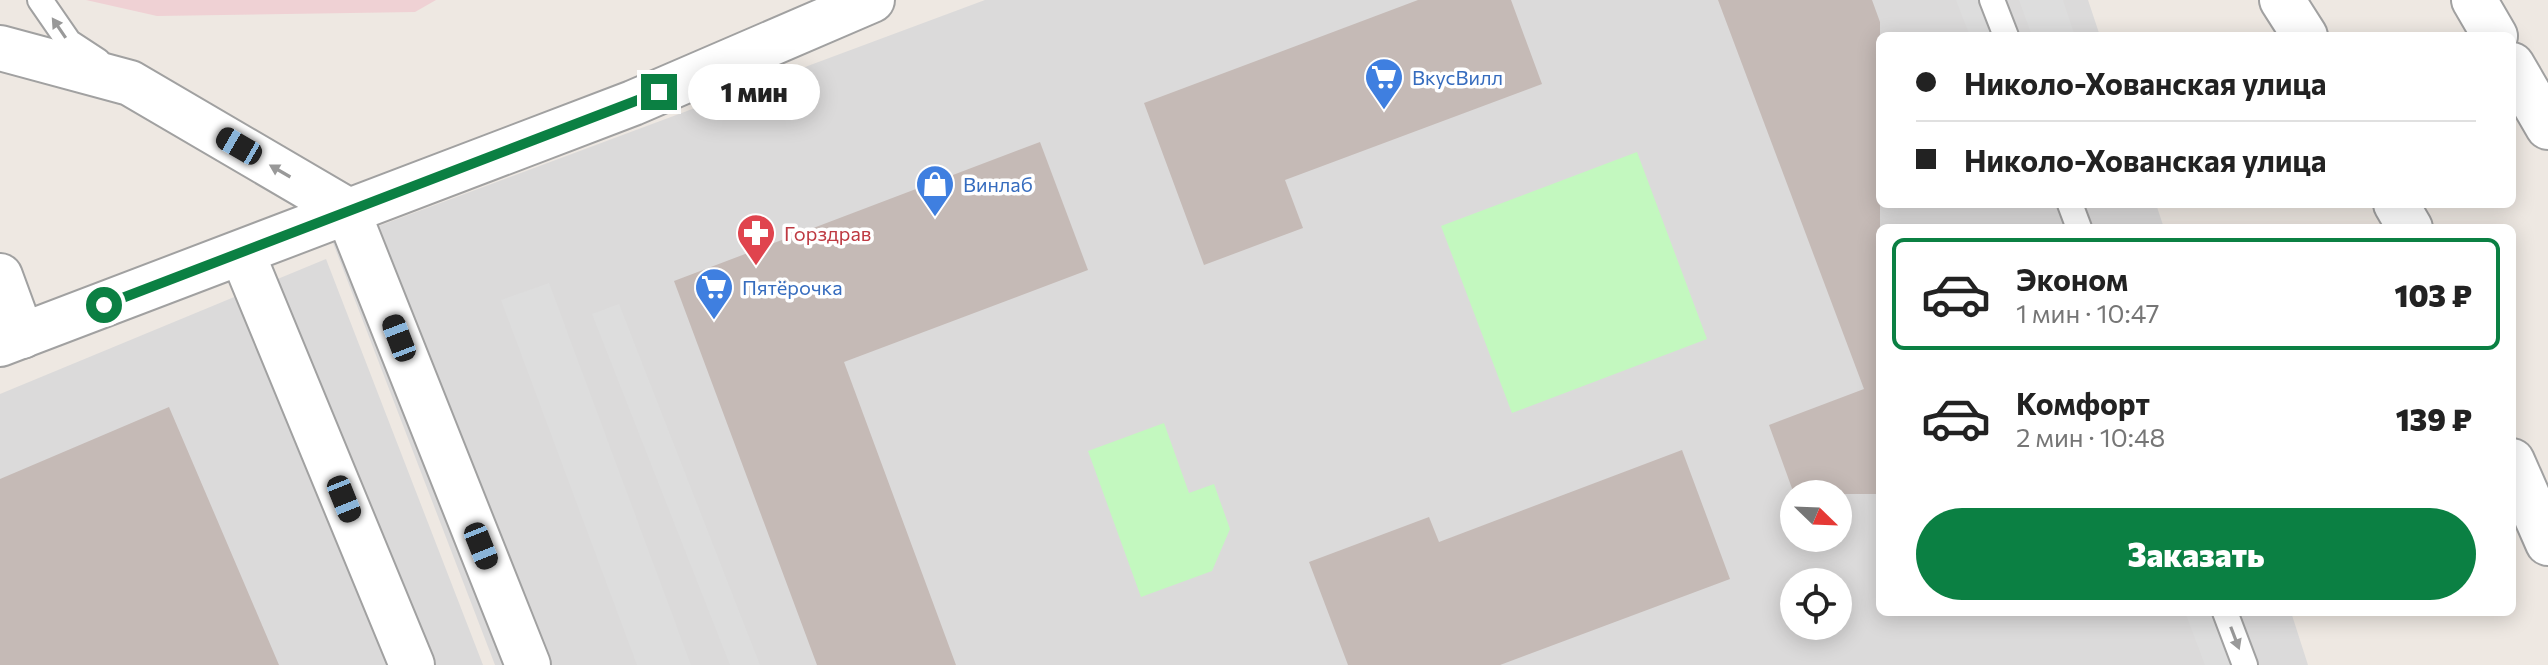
<!DOCTYPE html>
<html lang="ru">
<head>
<meta charset="utf-8">
<style>
	:root { --surface:#fff; --page:#f6f6f6; --text:#222; --muted:#767676; --line:#e0e0e0; --accent:#0b8043 }
	body { margin:0; font-family:Commissioner,sans-serif; background:var(--page); color:var(--text); height:100vh; display:flex; flex-direction:column; font-size:30px; white-space:nowrap }
	* { box-sizing:border-box; margin:0 }
	p { font-size:26px; color:var(--muted) }
	.icon { flex:none; width:44px; height:44px; fill:none; stroke:currentColor; stroke-width:2; stroke-linecap:round; stroke-linejoin:round }
	.map { position:relative; flex:1; overflow:hidden }
	.drawer { position:absolute; left:1876px; top:224px; width:640px; height:392px; display:flex; flex-direction:column; background:var(--surface); border-radius:12px; box-shadow:0 4px 20px #0003 }
	.drawer>* { flex:none }
	.top-card { position:absolute; left:1876px; top:32px; width:640px; height:176px; border-radius:12px; box-shadow:0 4px 20px #0003; display:grid; align-content:center; height:176px; padding:0 40px; background:var(--surface) }
	.needle { width:52px; rotate:113deg }
	.fabs { position:absolute; left:1780px; top:480px; display:grid; gap:16px }
	.fabs a { display:grid; place-items:center; width:72px; height:72px; border-radius:50%; background:var(--surface); box-shadow:0 4px 20px #0003; font-size:40px }
	.end { position:absolute; width:36px; height:36px; margin:-18px; border:10px solid #0b8043; background:#fff; box-shadow:0 0 0 4px #fff }
	.from { border-radius:50% }
	.bubble { position:absolute; height:56px; border-radius:28px; background:var(--surface); box-shadow:0 4px 20px #0003; font-size:26px; font-weight:800; line-height:56px; text-align:center }
	.car { position:absolute; width:24px; height:48px; margin:-24px -12px; border-radius:10px; box-shadow:0 0 6px 2px #0007; background:linear-gradient(#222 24%,#8ab4d8 0 40%,#222 0 76%,#8ab4d8 0 86%,#222 0) }
	.top-card b { display:flex; align-items:center; gap:28px; height:76px; font-size:30px }
	.top-card b+b { border-top:2px solid var(--line) }
	.top-card i { width:20px; height:20px; background:var(--text) }
	ul { padding:14px 0 0; list-style:none }
	li { display:flex; align-items:center; gap:24px; height:112px; margin:0 16px 12px; padding:0 24px; border:4px solid transparent; border-radius:12px }
	li div { flex:1 }
	li b { display:block; font-size:30px }
	li em { font-style:normal; font-weight:800 }
	li.selected { border-color:var(--accent) }
	li>.icon { width:72px; height:72px; stroke-width:1.5 }
	.cta { display:flex; gap:16px; margin-top:auto; padding:16px 40px }
	.cta a { flex:1; height:92px; border-radius:48px; background:var(--accent); color:#fff; font-size:32px; font-weight:800; line-height:92px; text-align:center }
	.map>svg:first-child { display:block }
	.residential { fill:#dbdada; fill-rule:evenodd }
	.commercial { fill:#efd1d4 }
	.park { fill:#c3f8bf }
	.parking { fill:#ddd }
	.building { fill:#c5bab6 }
	.lines { fill:none; stroke-linecap:round; stroke-linejoin:round }
	.service-casing { stroke:#a1a1a1; stroke-width:28 }
	.minor-casing { stroke:#a1a1a1; stroke-width:48 }
	.tertiary-casing { stroke:#a1a1a1; stroke-width:48 }
	.service { stroke:#fff; stroke-width:24 }
	.minor { stroke:#fff; stroke-width:44 }
	.tertiary { stroke:#fff; stroke-width:44 }
	.oneway { fill:#999 }
	.route { stroke:#0b8043; stroke-width:10 }
	.labels { text-anchor:middle; dominant-baseline:central; stroke-width:7; stroke-linejoin:round; paint-order:stroke }
	.shop-label { font-size:20px; fill:#366cbe; stroke:#fff; text-anchor:start }
	.health-label { font-size:20px; fill:#be3a42; stroke:#fff; text-anchor:start }
</style>
</head>
<body>
<div class="map">
<svg width="2548" height="665" viewBox="0 0 2548 665">
	<rect width="100%" height="100%" fill="#eee8e2"/>
	<path class="residential" d="M985 0H2088L2100 36H1880V204H2156L2164 228H1880V612H2291L2308 665H495L333 243ZM1794 494H1838V538H1794ZM1794 582H1838V626H1794Z
		M326 259 483 665H0V394Z"/>
	<path class="commercial" d="M86 0H436L415 12 157 16Z"/>
	<path class="park" d="M1637 152 1707 339 1512 413 1441 226Z
		M1164 423 1189 493 1214 484 1230 529 1212 571 1141 597 1088 451Z"/>
	<path class="parking" d="M1956 0H1991L2004 36H1970Z
		M2019 0H2063L2075 36H2032Z
		M549 283 691 665H637L501 300Z
		M619 304 760 665H730L592 314Z
		M2185 612H2216L2235 665H2205Z"/>
	<path class="building" d="M1418 0H1511L1542 84 1285 180 1303 228 1204 265 1144 103Z
		M1718 0H1872L1880 22V494H1794L1769 425 1864 389Z
		M1040 142 1088 270 844 362 956 665H817L674 281Z
		M169 407 279 665H0V479Z
		M1682 450 1730 579 1500 665H1348L1309 562 1429 517 1439 542Z"/>
	<g class="lines">
		<defs>
			<path id="service" d="M40 0 69 42 98 61
				M1992 0 2006 36
				M2070 204 2079 228
				M2225 612 2245 665"/>
			<path id="minor" d="M2282 0 2305 36
				M2474 0 2495 36
				M2512 65 2548 127
				M2396 204 2410 228
				M347 210 528 665
				M242 253 412 665
				M0 276 22 336
				M2512 461 2548 543"/>
			<path id="tertiary" d="M0 48 130 83 347 210
				M0 344 633 103 872 0"/>
		</defs>
		<use href="#service" class="service-casing"/>
		<use href="#minor" class="minor-casing"/>
		<use href="#tertiary" class="tertiary-casing"/>
		<use href="#service" class="service"/>
		<use href="#minor" class="minor"/>
		<use href="#tertiary" class="tertiary"/>
	</g>
	<defs><path id="oneway-solid" d="M-6-.8H1V-3.2L6.5 0L1 3.2V.8H-6Z" transform="scale(2)"/></defs>
	<g class="oneway">
		<use href="#oneway-solid" transform="translate(59 28) rotate(-124)"/>
		<use href="#oneway-solid" transform="translate(280 171) rotate(-150)"/>
		<use href="#oneway-solid" transform="translate(2235 638) rotate(69)"/>
	</g>
	<g class="lines">
		<path class="route" d="M104 305 659 92"/>
	</g>
	<defs>
		<symbol id="supermarket-pin" viewBox="-11 -11 22 30"><path d="M0 17L-7.5 6A9.5 9.5 0 1 1 7.5 6Z" fill="#3f7fe0" stroke="#fff"/><path d="M-6-5.5h2.5l.6 2H6L4.5 2H-2.5L-4.4-4H-6ZM-1.5 3.2a1.3 1.3 0 1 0 .1 0ZM3 3.2a1.3 1.3 0 1 0 .1 0Z" fill="#fff"/></symbol>
		<symbol id="shop-pin" viewBox="-11 -11 22 30"><path d="M0 17L-7.5 6A9.5 9.5 0 1 1 7.5 6Z" fill="#3f7fe0" stroke="#fff"/><path d="M-5-2.5h2.3a2.7 3.5 0 0 1 5.4 0H5L5.5 6h-11ZM-1.5-2.5h3a1.5 2.3 0 0 0-3 0Z" fill="#fff"/></symbol>
		<symbol id="pharmacy-pin" viewBox="-11 -11 22 30"><path d="M0 17L-7.5 6A9.5 9.5 0 1 1 7.5 6Z" fill="#e0444e" stroke="#fff"/><path d="M-2-6h4v4h4v4h-4v4h-4v-4h-4v-4h4Z" fill="#fff"/></symbol>
	</defs>
	<g fill-rule="evenodd">
		<use href="#supermarket-pin" x="1362" y="55" width="44" height="60"/>
		<use href="#shop-pin" x="913" y="162" width="44" height="60"/>
		<use href="#pharmacy-pin" x="734" y="211" width="44" height="60"/>
		<use href="#supermarket-pin" x="692" y="265" width="44" height="60"/>
	</g>
	<g class="labels">
		<g class="shop-label">
			<text x="1412" y="77">ВкусВилл</text>
			<text x="963" y="184">Винлаб</text>
			<text x="742" y="287">Пятёрочка</text>
		</g>
		<g class="health-label">
			<text x="784" y="233">Горздрав</text>
		</g>
	</g>
</svg>
<div class="fabs">
<a><svg class="needle" viewBox="-14 -14 28 28"><path d="M0-13l5 13h-10z" fill="#e53935"/><path d="M0 13l5-13h-10z" fill="#767676"/></svg></a>
<a><svg class="icon" aria-label="locate" viewBox="0 0 24 24"><circle cx="12" cy="12" r="6"/><path d="M12 2v4M12 18v4M2 12h4M18 12h4"/></svg></a>
</div>
<i class="end from" style="left:104px;top:305px"></i>
<i class="end" style="left:659px;top:92px"></i>
<div class="bubble" style="left:688px;top:64px;width:132px">1 мин</div>
<i class="car" style="left:239px;top:146px;rotate:300deg"></i>
<i class="car" style="left:399px;top:338px;rotate:339deg"></i>
<i class="car" style="left:344px;top:499px;rotate:158deg"></i>
<i class="car" style="left:481px;top:546px;rotate:158deg"></i>
<div class="top-card">
<b><i class="from"></i>Николо-Хованская улица</b>
<b><i></i>Николо-Хованская улица</b>
</div>
<section class="drawer">
<ul>
<li class="selected"><svg class="icon" aria-label="car" viewBox="0 0 24 24"><path d="M5 17H2v-5l4-1 3-4h7l3 4 3 1v5h-3M9 17h6M6 11h13"/><circle cx="7" cy="17" r="2"/><circle cx="17" cy="17" r="2"/></svg><div><b>Эконом</b><p>1 мин · 10:47</p></div><em>103 ₽</em></li>
<li><svg class="icon" aria-label="car" viewBox="0 0 24 24"><path d="M5 17H2v-5l4-1 3-4h7l3 4 3 1v5h-3M9 17h6M6 11h13"/><circle cx="7" cy="17" r="2"/><circle cx="17" cy="17" r="2"/></svg><div><b>Комфорт</b><p>2 мин · 10:48</p></div><em>139 ₽</em></li>
</ul>
<div class="cta"><a>Заказать</a></div>
</section>
</div>
</body>
</html>
